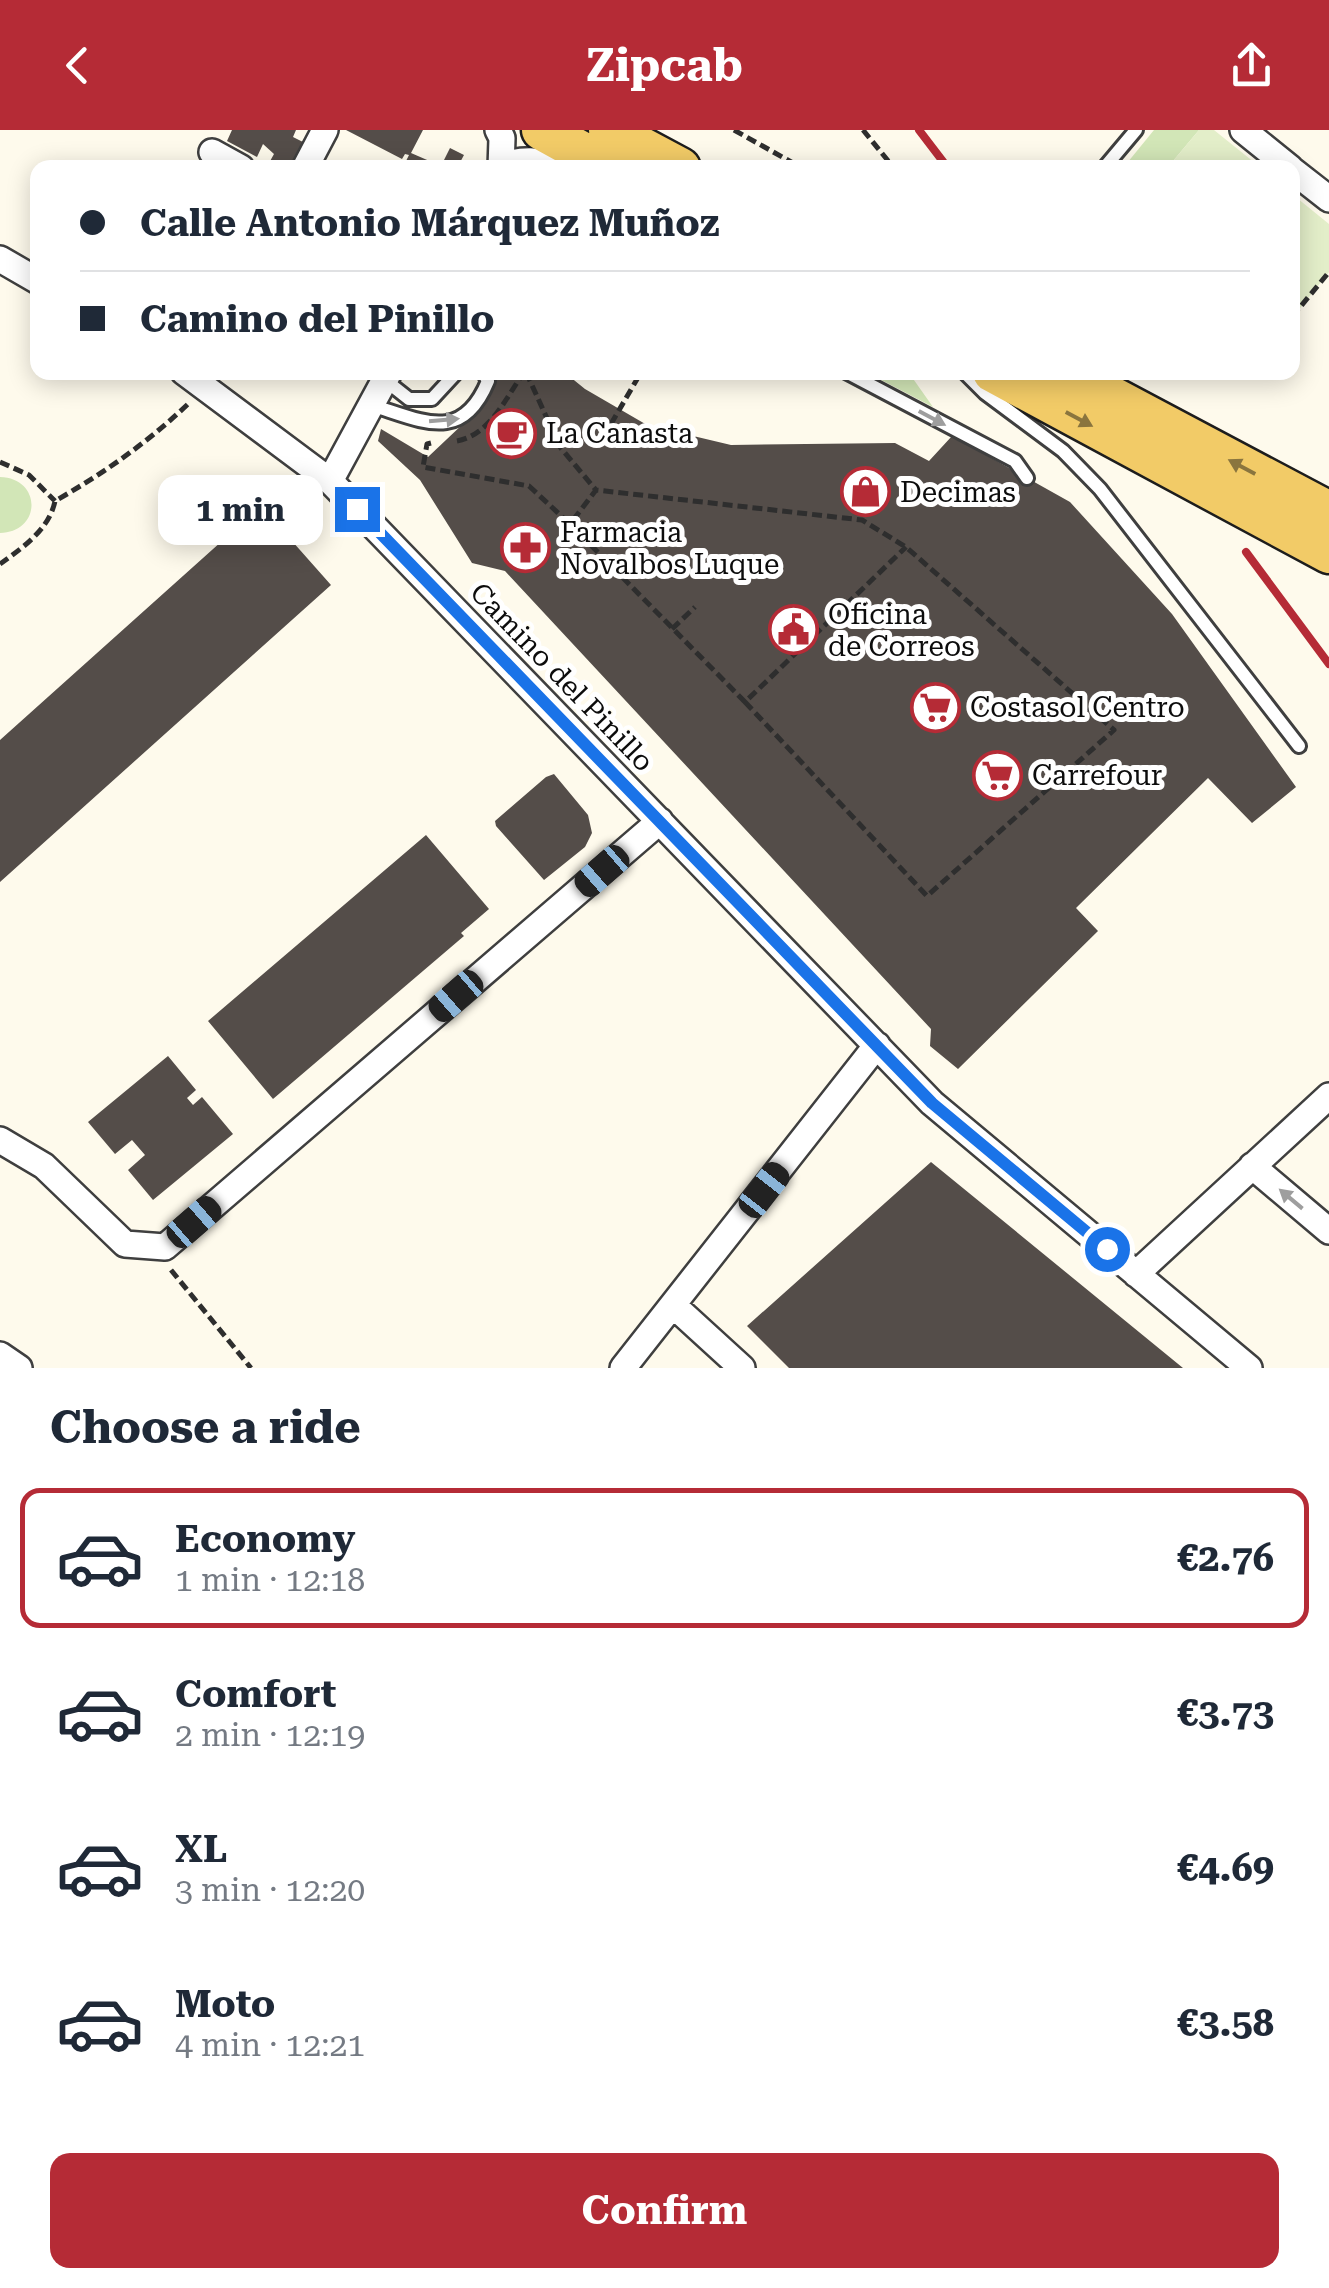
<!DOCTYPE html>
<html lang="en">
<head>
<meta charset="utf-8">
<style>
	:root { --surface:#fff; --page:#f6f6f7; --text:#1f2937; --muted:#747a83; --line:#e0e1e3; --accent:#b52b36 }
	body { margin:0; font-family:"Roboto Serif",serif; background:var(--page); color:var(--text); height:100vh; display:flex; flex-direction:column; font-size:38px; white-space:nowrap }
	* { box-sizing:border-box; margin:0 }
	p { font-size:32px; color:var(--muted) }
	.icon { flex:none; width:55px; height:55px; fill:none; stroke:currentColor; stroke-width:2; stroke-linecap:round; stroke-linejoin:round }
	.map { position:relative; height:1238px; overflow:hidden }
	.sheet { display:flex; flex-direction:column; background:var(--surface); flex:1 }
	.sheet>* { flex:none }
	.guide { position:absolute; left:30px; top:30px; width:1270px; height:220px; border-radius:20px; box-shadow:0 5px 25px #0003; display:grid; align-content:center; height:220px; padding:0 50px; background:var(--surface) }
	.end { position:absolute; width:45px; height:45px; margin:-22px; border:12px solid #1a73e8; background:#fff; box-shadow:0 0 0 5px #fff }
	.from { border-radius:50% }
	.bubble { position:absolute; height:70px; border-radius:20px; background:var(--surface); box-shadow:0 5px 25px #0003; font-size:32px; font-weight:700; line-height:70px; text-align:center }
	.car { position:absolute; width:30px; height:60px; margin:-30px -15px; border-radius:12px; box-shadow:0 0 8px 2px #0007; background:linear-gradient(#222 24%,#8ab4d8 0 40%,#222 0 76%,#8ab4d8 0 86%,#222 0) }
	.guide b { display:flex; align-items:center; gap:35px; height:95px; font-size:38px }
	.guide b+b { border-top:2px solid var(--line) }
	.guide i { width:25px; height:25px; background:var(--text) }
	ul { padding:0; list-style:none }
	li { display:flex; align-items:center; gap:30px; height:140px; margin:0 20px 15px; padding:0 30px; border:5px solid transparent; border-radius:20px }
	li div { flex:1 }
	li b { display:block; font-size:38px }
	li em { font-style:normal; font-weight:700 }
	li.active { border-color:var(--accent) }
	li>.icon { width:90px; height:90px; stroke-width:1.5 }
	h2 { padding:0 50px; font-size:45px; line-height:120px }
	.cta { display:flex; gap:20px; margin-top:auto; padding:20px 50px }
	.cta a { flex:1; height:115px; border-radius:20px; background:var(--accent); color:#fff; font-size:40px; font-weight:700; line-height:115px; text-align:center }
	header { display:flex; justify-content:space-between; align-items:center; height:130px; padding:0 50px; background:var(--accent); color:#fff; font-size:45px; font-weight:700 }
	.map>svg:first-child { display:block }
	.green { fill:#d2e6b7 }
	.pitch { fill:#e3eec9 }
	.building { fill:#544d49 }
	.lines { fill:none; stroke-linecap:round; stroke-linejoin:round }
	.service-casing { stroke:#3f3f3f; stroke-width:18 }
	.minor-casing { stroke:#3f3f3f; stroke-width:30 }
	.primary-casing { stroke:#1d1d1d; stroke-width:45 }
	.path { stroke:#2e2e2e; stroke-width:5; stroke-dasharray:10 5; stroke-linecap:butt }
	.service { stroke:#fff; stroke-width:12 }
	.minor { stroke:#fff; stroke-width:25 }
	.primary { stroke:#f2cb67; stroke-width:40 }
	.rail { stroke:#b52b36; stroke-width:8 }
	.oneway { fill:#9e9e9e }
	.oneway2 { fill:#8a753e }
	.route { stroke:#1a73e8; stroke-width:12 }
	.labels { text-anchor:middle; dominant-baseline:central; stroke-width:10; stroke-linejoin:round; paint-order:stroke }
	.poi-label { font-size:28px; fill:#0c0c0c; stroke:#fff; text-anchor:start }
	.street-label { font-size:28px; fill:#0c0c0c; stroke:#fff }
</style>
</head>
<body>
<header><svg class="icon" aria-label="back" viewBox="0 0 24 24"><path d="M15 5l-7 7 7 7"/></svg>Zipcab<svg class="icon" aria-label="share" viewBox="0 0 24 24"><path d="M12 15V3M7 8l5-5 5 5M5 13v7h14v-7"/></svg></header>
<div class="map">
<svg width="1329" height="1238" viewBox="0 0 1329 1238">
	<rect width="100%" height="100%" fill="#fefaec"/>
	<path class="green" d="M1154 0H1199L1168 37 1123 38Z
		M868 243H909L933 277Z
		M0 347C42 348 42 402 0 403Z"/>
	<path class="pitch" d="M1199 0H1214L1260 37H1168Z
		M1292 64 1329 94V142L1293 187Z"/>
	<path class="building" d="M232 0H296L293 7 303 12 290 38H277L269 33 274 24 263 14 257 27 227 11Z
		M346 0H423L411 23 441 36 450 18 464 25 457 38H419L406 31 409 25 405 24 402 29Z
		M498 242H564L585 259 647 295 731 315 895 313 929 331 952 306 1070 372 1172 484 1296 657 1252 693 1208 648 1076 778 1098 801 958 939 930 916 931 899 505 441 472 433 420 350 378 311 381 299 428 327 483 275Z
		M261 376 331 455 0 752V610Z
		M554 644 588 685 592 703 585 717 544 750 496 696 495 691 546 647Z
		M426 705 489 779 461 803 464 806 273 969 208 891Z
		M168 926 196 960 187 968 193 975 202 967 233 1004 153 1070 128 1040 145 1025 132 1010 115 1024 88 992Z
		M931 1032 1183 1238H789L747 1196Z"/>
	<g class="lines">
		<defs>
			<path id="service" d="M1104 38 1136 0
				M846 242 1015 331 1027 348
				M964 242 985 263 1063 321 1100 359 1299 616
				M385 250 409 269H432L457 242
				M371 275C423 291 462 314 488 251L483 242"/>
			<path id="minor" d="M498 0 502 8 501 38
				M1243 0 1290 38
				M212 22 241 38
				M502 35C525 29 541 29 563 38
				M305 38 325 0
				M1292 40 1329 69
				M0 129 38 151
				M184 242 330 351 932 973 1249 1238
				M330 351 389 242
				M0 1010 44 1036 125 1114 165 1117 660 691
				M1252 1036 1329 1101
				M1136 1144 1329 966
				M673 1175 742 1238
				M0 1225 19 1238
				M623 1238 877 915"/>
			<path id="primary" d="M542 0 611 38
				M609 0 680 38
				M993 242 1329 423
				M1065 242 1329 382"/>
		</defs>
		<use href="#service" class="service-casing"/>
		<use href="#minor" class="minor-casing"/>
		<use href="#primary" class="primary-casing"/>
		<path class="path" d="M734 0 802 38
			M863 0 894 38
			M1292 187 1329 142
			M526 242 560 317 596 360
			M611 294 640 244 637 242
			M457 311C489 305 505 270 522 245
			M431 313 427 314 423 337 529 356 570 394
			M0 332 29 345 55 371
			M0 434C22 418 49 400 55 371 104 343 147 313 188 274
			M672 499 695 477
			M745 572 927 766 1114 600 906 417 862 390 596 360 570 394 745 572 906 417
			M171 1140 251 1238"/>
		<use href="#service" class="service"/>
		<use href="#minor" class="minor"/>
		<use href="#primary" class="primary"/>
		<path class="rail" d="M919 0 948 38
			M1246 422 1329 534"/>
	</g>
	<defs><path id="oneway-solid" d="M-6-.8H1V-3.2L6.5 0L1 3.2V.8H-6Z" transform="scale(2.5)"/></defs>
	<g class="oneway">
		<use href="#oneway-solid" transform="translate(932 288) rotate(28)"/>
		<use href="#oneway-solid" transform="translate(444 290) rotate(-5)"/>
		<use href="#oneway-solid" transform="translate(1291 1069) rotate(-140)"/>
	</g>
	<g class="oneway2">
		<use href="#oneway-solid" transform="translate(1079 289) rotate(28)"/>
		<use href="#oneway-solid" transform="translate(1242 337) rotate(-152)"/>
	</g>
	<g class="lines">
		<path class="route" d="M357 379 932 973 1107 1119"/>
	</g>
	<defs>
		<symbol id="cafe-ring" viewBox="-11 -11 22 22"><circle r="9.5" fill="#fff" stroke="#b52b36" stroke-width="1.5"/><path d="M-5.5-4.5H6V0H3Q3 3.5 0 3.5H-2.5Q-5.5 3.5-5.5 0ZM3-3.2v2h1.7v-2ZM-6 4.5H4V6H-6Z" fill="#b52b36"/></symbol>
		<symbol id="shop-ring" viewBox="-11 -11 22 22"><circle r="9.5" fill="#fff" stroke="#b52b36" stroke-width="1.5"/><path d="M-5-2.5h2.3a2.7 3.5 0 0 1 5.4 0H5L5.5 6h-11ZM-1.5-2.5h3a1.5 2.3 0 0 0-3 0Z" fill="#b52b36"/></symbol>
		<symbol id="pharmacy-ring" viewBox="-11 -11 22 22"><circle r="9.5" fill="#fff" stroke="#b52b36" stroke-width="1.5"/><path d="M-2-6h4v4h4v4h-4v4h-4v-4h-4v-4h4Z" fill="#b52b36"/></symbol>
		<symbol id="civic-ring" viewBox="-11 -11 22 22"><circle r="9.5" fill="#fff" stroke="#b52b36" stroke-width="1.5"/><path d="M-.6-6.5H3V-4.5H.6V-3L4-1V1h2V6H-6V1h2V-1L-.6-3ZM-1.2 2.5V6h2.4V2.5Z" fill="#b52b36"/></symbol>
		<symbol id="supermarket-ring" viewBox="-11 -11 22 22"><circle r="9.5" fill="#fff" stroke="#b52b36" stroke-width="1.5"/><path d="M-6-5.5h2.5l.6 2H6L4.5 2H-2.5L-4.4-4H-6ZM-1.5 3.2a1.3 1.3 0 1 0 .1 0ZM3 3.2a1.3 1.3 0 1 0 .1 0Z" fill="#b52b36"/></symbol>
	</defs>
	<g fill-rule="evenodd">
		<use href="#cafe-ring" x="484" y="276" width="55" height="55"/>
		<use href="#shop-ring" x="838" y="334" width="55" height="55"/>
		<use href="#pharmacy-ring" x="498" y="390" width="55" height="55"/>
		<use href="#civic-ring" x="766" y="472" width="55" height="55"/>
		<use href="#supermarket-ring" x="908" y="550" width="55" height="55"/>
		<use href="#supermarket-ring" x="970" y="618" width="55" height="55"/>
	</g>
	<g class="labels">
		<g class="poi-label">
			<text x="546" y="303">La Canasta</text>
			<text x="900" y="362">Decimas</text>
			<text x="560" y="402">Farmacia<tspan x="560" dy="32">Novalbos Luque</tspan></text>
			<text x="828" y="484">Oficina<tspan x="828" dy="32">de Correos</tspan></text>
			<text x="970" y="577">Costasol Centro</text>
			<text x="1032" y="645">Carrefour</text>
		</g>
		<g class="street-label">
			<text transform="translate(562 547) rotate(46)">Camino del Pinillo</text>
		</g>
	</g>
</svg>
<i class="end from" style="left:1107px;top:1119px"></i>
<i class="end" style="left:357px;top:379px"></i>
<div class="bubble" style="left:158px;top:345px;width:165px">1 min</div>
<i class="car" style="left:602px;top:741px;rotate:229deg"></i>
<i class="car" style="left:456px;top:866px;rotate:229deg"></i>
<i class="car" style="left:764px;top:1060px;rotate:38deg"></i>
<i class="car" style="left:194px;top:1092px;rotate:49deg"></i>
<div class="guide">
<b><i class="from"></i>Calle Antonio Márquez Muñoz</b>
<b><i></i>Camino del Pinillo</b>
</div>
</div>
<section class="sheet">
<h2>Choose a ride</h2>
<ul>
<li class="active"><svg class="icon" aria-label="car" viewBox="0 0 24 24"><path d="M5 17H2v-5l4-1 3-4h7l3 4 3 1v5h-3M9 17h6M6 11h13"/><circle cx="7" cy="17" r="2"/><circle cx="17" cy="17" r="2"/></svg><div><b>Economy</b><p>1 min · 12:18</p></div><em>€2.76</em></li>
<li><svg class="icon" aria-label="car" viewBox="0 0 24 24"><path d="M5 17H2v-5l4-1 3-4h7l3 4 3 1v5h-3M9 17h6M6 11h13"/><circle cx="7" cy="17" r="2"/><circle cx="17" cy="17" r="2"/></svg><div><b>Comfort</b><p>2 min · 12:19</p></div><em>€3.73</em></li>
<li><svg class="icon" aria-label="car" viewBox="0 0 24 24"><path d="M5 17H2v-5l4-1 3-4h7l3 4 3 1v5h-3M9 17h6M6 11h13"/><circle cx="7" cy="17" r="2"/><circle cx="17" cy="17" r="2"/></svg><div><b>XL</b><p>3 min · 12:20</p></div><em>€4.69</em></li>
<li><svg class="icon" aria-label="car" viewBox="0 0 24 24"><path d="M5 17H2v-5l4-1 3-4h7l3 4 3 1v5h-3M9 17h6M6 11h13"/><circle cx="7" cy="17" r="2"/><circle cx="17" cy="17" r="2"/></svg><div><b>Moto</b><p>4 min · 12:21</p></div><em>€3.58</em></li>
</ul>
<div class="cta"><a>Confirm</a></div>
</section>
</body>
</html>
